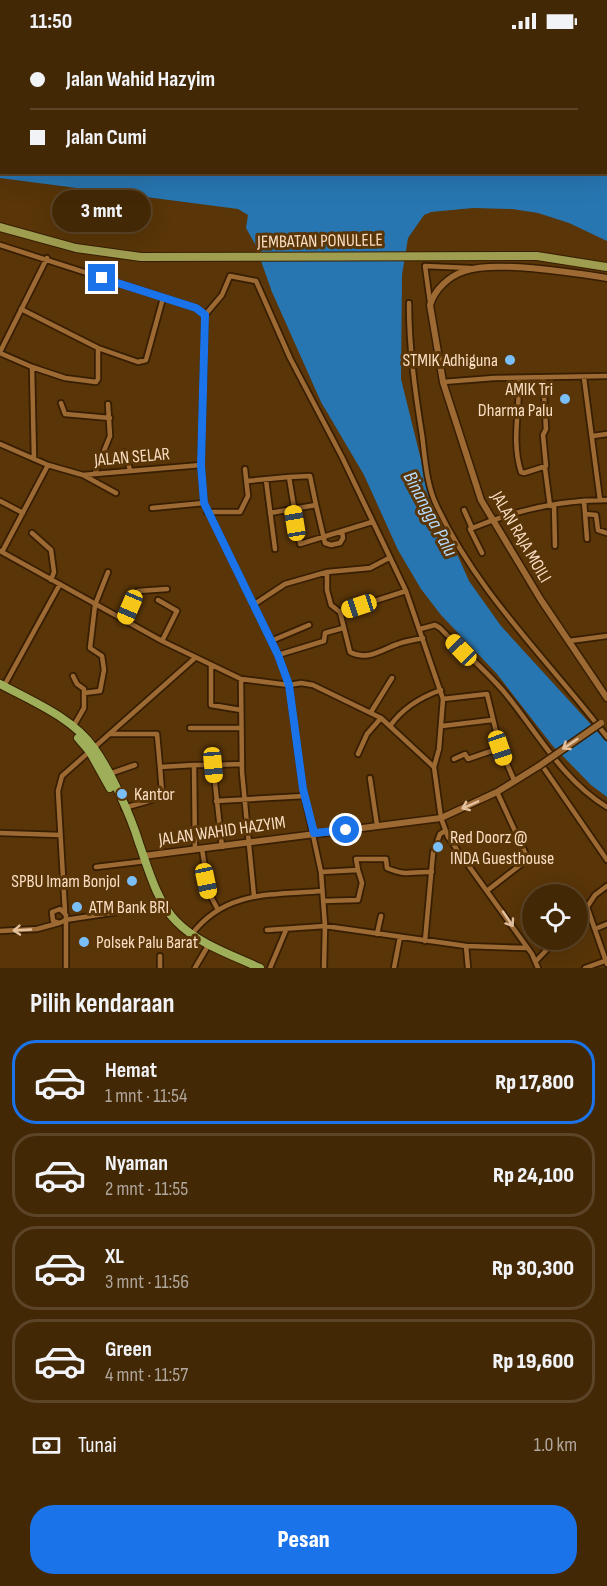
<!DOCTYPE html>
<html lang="id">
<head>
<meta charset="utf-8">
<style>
	:root { --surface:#432806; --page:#4a3010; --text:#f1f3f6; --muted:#afa69b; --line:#5b4428; --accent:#1a73e8 }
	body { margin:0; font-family:"Sofia Sans Condensed",sans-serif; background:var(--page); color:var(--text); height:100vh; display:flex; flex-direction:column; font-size:22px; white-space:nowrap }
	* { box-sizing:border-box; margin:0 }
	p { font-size:20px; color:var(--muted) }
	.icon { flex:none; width:33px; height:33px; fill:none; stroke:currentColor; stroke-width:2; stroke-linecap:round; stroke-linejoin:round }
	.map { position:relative; height:926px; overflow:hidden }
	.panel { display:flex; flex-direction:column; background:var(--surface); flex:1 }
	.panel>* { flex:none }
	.banner { position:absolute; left:0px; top:0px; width:608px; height:132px; box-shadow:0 6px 24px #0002,0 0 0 2px var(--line); display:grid; align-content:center; height:132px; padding:0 30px; background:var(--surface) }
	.tools { position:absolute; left:522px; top:842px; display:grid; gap:12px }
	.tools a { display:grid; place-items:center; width:66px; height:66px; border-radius:50%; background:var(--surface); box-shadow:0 6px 24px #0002,0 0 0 2px var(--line); font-size:30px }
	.end { position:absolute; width:27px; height:27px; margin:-14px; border:8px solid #1a73e8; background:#fff; box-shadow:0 0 0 3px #fff }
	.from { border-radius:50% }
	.bubble { position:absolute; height:42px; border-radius:21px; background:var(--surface); box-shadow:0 6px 24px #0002,0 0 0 2px var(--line); font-size:20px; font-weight:800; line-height:42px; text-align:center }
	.car { position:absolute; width:18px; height:36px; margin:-18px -9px; border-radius:8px; box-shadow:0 0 4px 2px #0007; background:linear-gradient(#f5c518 24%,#345 0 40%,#f5c518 0 76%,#345 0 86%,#f5c518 0) }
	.banner b { display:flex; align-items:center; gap:21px; height:57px; font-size:22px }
	.banner b+b { border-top:2px solid var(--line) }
	.banner i { width:15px; height:15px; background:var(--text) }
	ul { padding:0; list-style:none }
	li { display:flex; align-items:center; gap:18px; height:84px; margin:0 12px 9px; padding:0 18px; border:3px solid var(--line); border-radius:24px }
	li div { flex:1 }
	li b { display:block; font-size:22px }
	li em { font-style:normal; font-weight:800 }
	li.current { border-color:var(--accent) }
	li>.icon { width:54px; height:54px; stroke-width:1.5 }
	h2 { padding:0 30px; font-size:27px; line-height:72px }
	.pay { display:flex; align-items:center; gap:15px; height:66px; padding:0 30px; font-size:22px }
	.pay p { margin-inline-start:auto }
	.cta { display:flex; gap:12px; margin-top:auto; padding:12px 30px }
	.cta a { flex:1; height:69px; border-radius:24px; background:var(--accent); color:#fff; font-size:24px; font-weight:800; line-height:69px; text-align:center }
	.status { display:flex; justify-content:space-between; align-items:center; height:42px; padding:0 30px; background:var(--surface); direction:ltr }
	.status svg { height:16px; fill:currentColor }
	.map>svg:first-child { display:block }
	.water { fill:#2876b1; fill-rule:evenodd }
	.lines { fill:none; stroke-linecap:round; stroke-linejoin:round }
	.minor-casing { stroke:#371e02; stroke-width:8 }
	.tertiary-casing { stroke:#371e02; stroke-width:9 }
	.primary-casing { stroke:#371e02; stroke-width:10 }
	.trunk-casing { stroke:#371e02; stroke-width:10 }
	.minor { stroke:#9d6a34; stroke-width:4.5 }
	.tertiary { stroke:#9d6a34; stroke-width:6 }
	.primary { stroke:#9e9d50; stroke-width:8 }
	.trunk { stroke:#9eae59; stroke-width:8 }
	.tertiary-bridge-casing { stroke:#371e02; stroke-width:9; stroke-linecap:butt }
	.tertiary-bridge { stroke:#9d6a34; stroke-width:6 }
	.oneway { stroke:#e3c19f }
	.route { stroke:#1a73e8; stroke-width:8 }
	.poi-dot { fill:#7abff8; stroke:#593508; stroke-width:2 }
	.labels { text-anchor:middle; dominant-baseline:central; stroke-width:6; stroke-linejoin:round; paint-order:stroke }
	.street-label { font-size:18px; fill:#fadec3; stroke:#593508 }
	.poi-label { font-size:18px; fill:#fadec3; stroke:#593508; text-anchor:start }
	.water-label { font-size:20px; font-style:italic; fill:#b6dafb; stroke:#593508 }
</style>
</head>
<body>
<div class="status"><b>11:50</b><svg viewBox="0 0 49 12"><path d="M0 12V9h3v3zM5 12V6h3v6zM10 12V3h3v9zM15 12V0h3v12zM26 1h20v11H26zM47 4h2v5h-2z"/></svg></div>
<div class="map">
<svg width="607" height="926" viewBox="0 0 607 926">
	<rect width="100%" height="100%" fill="#593508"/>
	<path class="water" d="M0 0H607V199L569 181 538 171 512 167 473 166 431 170 424 173 408 196 402 233 401 337 428 446 469 539 501 584 607 700V755L591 743 552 703 497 632 441 573 421 547 398 508 364 433 321 360 272 250 255 202 246 186 248 173 238 167 0 136ZM2 2H606V130H2Z"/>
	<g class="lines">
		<defs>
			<path id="minor" d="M0 203 196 266 205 273
				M430 260 425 224 470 226
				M409 261C409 306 415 349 422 393 425 415 426 439 435 460 475 549 549 619 607 695
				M21 267 98 306V337L96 340 65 336 32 325
				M205 273 201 423 204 461 278 613 289 643 303 747 321 830 325 884 324 926
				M205 273 222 253 230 234 256 239 290 316 342 415 406 549 443 657 439 707 434 725
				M98 306 138 320 146 318 163 256
				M0 310 47 216
				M0 311 32 325 34 417
				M519 336C520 369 511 398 521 430L524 431 546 424 543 393 546 387 543 336
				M584 336 600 458
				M443 340 494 336 607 334
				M61 361 65 372 110 376
				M593 394 607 392
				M0 402 48 423 83 433 201 423
				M125 410 130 428
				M545 426 550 464
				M95 431 110 394 108 362
				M83 433 116 451
				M266 438 275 507
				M247 439 289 435 300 502 372 480
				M0 459 23 471
				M584 459 587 497
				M316 463 325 501 331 503 340 501 343 496 342 489
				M554 463 555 504
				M152 466 204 461
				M464 468 472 486
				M207 470H240L248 454 245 427
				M270 471 316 463 310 434 289 435
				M585 472 596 473 598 488 607 491
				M32 491 51 508 54 530 51 538
				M0 509 162 599 241 637 289 643 301 641 313 643 381 676 434 725 441 776 448 795 532 912 538 926
				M2 510 48 423
				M482 511 470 487C513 469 561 458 607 458
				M327 530 370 526 389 516
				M158 558 177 569 162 599
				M253 563 285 542 327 530V548L331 563 340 570 350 610C368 620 384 606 398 602 406 599 414 598 423 596
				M340 570 406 549
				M125 578 138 549 167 547
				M420 587 435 583 440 586C461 608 486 628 505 651 537 690 563 739 607 765
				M271 599 309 583
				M569 599 607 594
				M278 613 324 599 325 591 343 586
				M211 623V663L241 668
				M73 634 77 642 84 647V651
				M241 637 242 730 254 854
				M4 644 60 542
				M443 657 487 652 500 706 514 738
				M371 670 392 636
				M390 684C402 667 421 655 441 648
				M442 684 492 678
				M73 685 84 666V651L100 649 104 628 102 614 90 606 95 563 108 530
				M190 686H241
				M110 692H157L160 725
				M358 712 367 692 381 676
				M454 717 465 712 468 717 500 706
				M541 722 607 818
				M194 723H213
				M109 732 135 723
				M370 736 377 783
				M216 759 305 754
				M124 766 159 756 162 750 160 725 194 723 195 808
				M0 791 60 793
				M222 805 213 723 242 722
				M202 807 209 851 217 866
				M96 825 146 819
				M321 830 358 828 356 817H386L387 826C408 835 410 829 432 830
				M607 844 595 853 587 865 607 922
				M488 848 528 817 497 750
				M323 859 358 858 362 841 358 828
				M65 870 58 749 62 734 195 616
				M578 875 587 865
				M65 878 164 863
				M64 879 59 881 53 879 52 870 60 867 66 873V926
				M595 887 607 882
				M267 888 325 884 466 904 527 906
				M0 889 37 887 59 881
				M192 892C225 848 273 853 322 849
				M377 892 381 874
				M425 899 433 811 440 792 445 789
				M466 904 468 926
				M536 919 557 897
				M160 926V914
				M195 926 209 902
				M270 926 286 888
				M394 926 400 895
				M585 926 607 918"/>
			<path id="tertiary" d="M607 236C575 231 495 218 465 229 449 234 435 247 430 263L443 340 481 458 541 558 607 656
				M143 814 441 776 497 750 539 724"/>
			<path id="primary" d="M0 185 76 206 141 215 537 214 607 225"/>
			<path id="trunk" d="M0 642C32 659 73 676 94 706 110 728 131 774 139 801 148 826 157 860 176 879 198 902 232 913 260 926
				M78 696 90 710 110 746"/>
		</defs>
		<use href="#minor" class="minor-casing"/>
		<use href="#tertiary" class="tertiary-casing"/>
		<use href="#primary" class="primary-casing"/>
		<use href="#trunk" class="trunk-casing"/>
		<use href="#minor" class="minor"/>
		<use href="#tertiary" class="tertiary"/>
		<use href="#primary" class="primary"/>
		<use href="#trunk" class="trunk"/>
		<defs>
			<path id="tertiary-bridge" d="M539 724 601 681"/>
		</defs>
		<use href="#tertiary-bridge" class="tertiary-bridge-casing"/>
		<use href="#tertiary-bridge" class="tertiary-bridge"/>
	</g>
	<defs><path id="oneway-shaft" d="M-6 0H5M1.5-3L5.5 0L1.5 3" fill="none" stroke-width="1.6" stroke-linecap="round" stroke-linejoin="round" transform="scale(1.5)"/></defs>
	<g class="oneway">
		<use href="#oneway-shaft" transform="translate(570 702) rotate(146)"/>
		<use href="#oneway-shaft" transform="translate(470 763) rotate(156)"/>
		<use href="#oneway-shaft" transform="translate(508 877) rotate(56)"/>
		<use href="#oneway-shaft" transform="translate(22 888) rotate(177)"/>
	</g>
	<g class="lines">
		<path class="route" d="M102 236 196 266 205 273 201 423 204 461 278 613 289 643 303 747 314 791 346 788"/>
	</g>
	<g class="poi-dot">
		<circle cx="510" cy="318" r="6"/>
		<circle cx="565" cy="357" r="6"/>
		<circle cx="122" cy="752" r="6"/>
		<circle cx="438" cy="805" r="6"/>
		<circle cx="132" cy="839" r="6"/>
		<circle cx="77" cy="865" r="6"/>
		<circle cx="84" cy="900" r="6"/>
	</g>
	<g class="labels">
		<g class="street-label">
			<text transform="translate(320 199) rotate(-1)">JEMBATAN PONULELE</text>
			<text transform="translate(132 415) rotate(-5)">JALAN SELAR</text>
			<text transform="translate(521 495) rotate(60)">JALAN RAJA MOILI</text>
			<text transform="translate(222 789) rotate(-8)">JALAN WAHID HAZYIM</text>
		</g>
		<g class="poi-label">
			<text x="498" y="318" text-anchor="end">STMIK Adhiguna</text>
			<text x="553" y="347" text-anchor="end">AMIK Tri<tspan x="553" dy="21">Dharma Palu</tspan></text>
			<text x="134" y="752">Kantor</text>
			<text x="450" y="795">Red Doorz @<tspan x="450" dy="21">INDA Guesthouse</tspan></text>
			<text x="120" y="839" text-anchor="end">SPBU Imam Bonjol</text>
			<text x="89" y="865">ATM Bank BRI</text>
			<text x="96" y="900">Polsek Palu Barat</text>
		</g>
		<g class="water-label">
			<text transform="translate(430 472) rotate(62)">Binangga Palu</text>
		</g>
	</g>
</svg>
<div class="tools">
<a><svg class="icon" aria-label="locate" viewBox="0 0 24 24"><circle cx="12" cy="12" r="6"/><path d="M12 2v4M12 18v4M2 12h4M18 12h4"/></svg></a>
</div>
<i class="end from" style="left:346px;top:788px"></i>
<i class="end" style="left:102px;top:236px"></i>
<div class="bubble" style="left:52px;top:148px;width:99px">3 mnt</div>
<i class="car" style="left:295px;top:481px;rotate:351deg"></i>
<i class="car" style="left:359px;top:564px;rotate:252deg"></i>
<i class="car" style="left:130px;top:565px;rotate:203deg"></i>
<i class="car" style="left:461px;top:608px;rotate:316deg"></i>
<i class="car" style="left:500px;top:706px;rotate:161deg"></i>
<i class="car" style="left:213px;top:723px;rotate:175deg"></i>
<i class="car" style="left:206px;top:839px;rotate:168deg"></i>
<div class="banner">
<b><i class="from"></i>Jalan Wahid Hazyim</b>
<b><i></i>Jalan Cumi</b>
</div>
</div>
<section class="panel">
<h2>Pilih kendaraan</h2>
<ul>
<li class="current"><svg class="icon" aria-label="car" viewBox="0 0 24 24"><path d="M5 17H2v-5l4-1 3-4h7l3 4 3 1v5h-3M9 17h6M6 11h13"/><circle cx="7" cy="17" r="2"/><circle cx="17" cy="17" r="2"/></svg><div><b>Hemat</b><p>1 mnt · 11:54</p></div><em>Rp 17,800</em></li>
<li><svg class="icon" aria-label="car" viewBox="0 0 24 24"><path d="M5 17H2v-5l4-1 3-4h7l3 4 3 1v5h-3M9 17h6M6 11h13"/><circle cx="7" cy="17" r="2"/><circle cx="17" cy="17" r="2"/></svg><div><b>Nyaman</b><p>2 mnt · 11:55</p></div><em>Rp 24,100</em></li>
<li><svg class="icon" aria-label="car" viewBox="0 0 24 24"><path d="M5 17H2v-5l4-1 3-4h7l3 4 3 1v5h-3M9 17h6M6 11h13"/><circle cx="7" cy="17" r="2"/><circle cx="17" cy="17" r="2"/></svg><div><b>XL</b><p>3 mnt · 11:56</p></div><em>Rp 30,300</em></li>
<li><svg class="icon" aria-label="car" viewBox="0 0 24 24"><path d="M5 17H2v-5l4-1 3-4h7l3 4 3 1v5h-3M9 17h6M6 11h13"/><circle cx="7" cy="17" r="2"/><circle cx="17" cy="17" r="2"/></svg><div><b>Green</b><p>4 mnt · 11:57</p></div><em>Rp 19,600</em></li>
</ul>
<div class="pay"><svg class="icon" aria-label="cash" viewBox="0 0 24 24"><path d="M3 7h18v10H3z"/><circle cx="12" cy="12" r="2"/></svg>Tunai<p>1.0 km</p></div>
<div class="cta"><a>Pesan</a></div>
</section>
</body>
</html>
